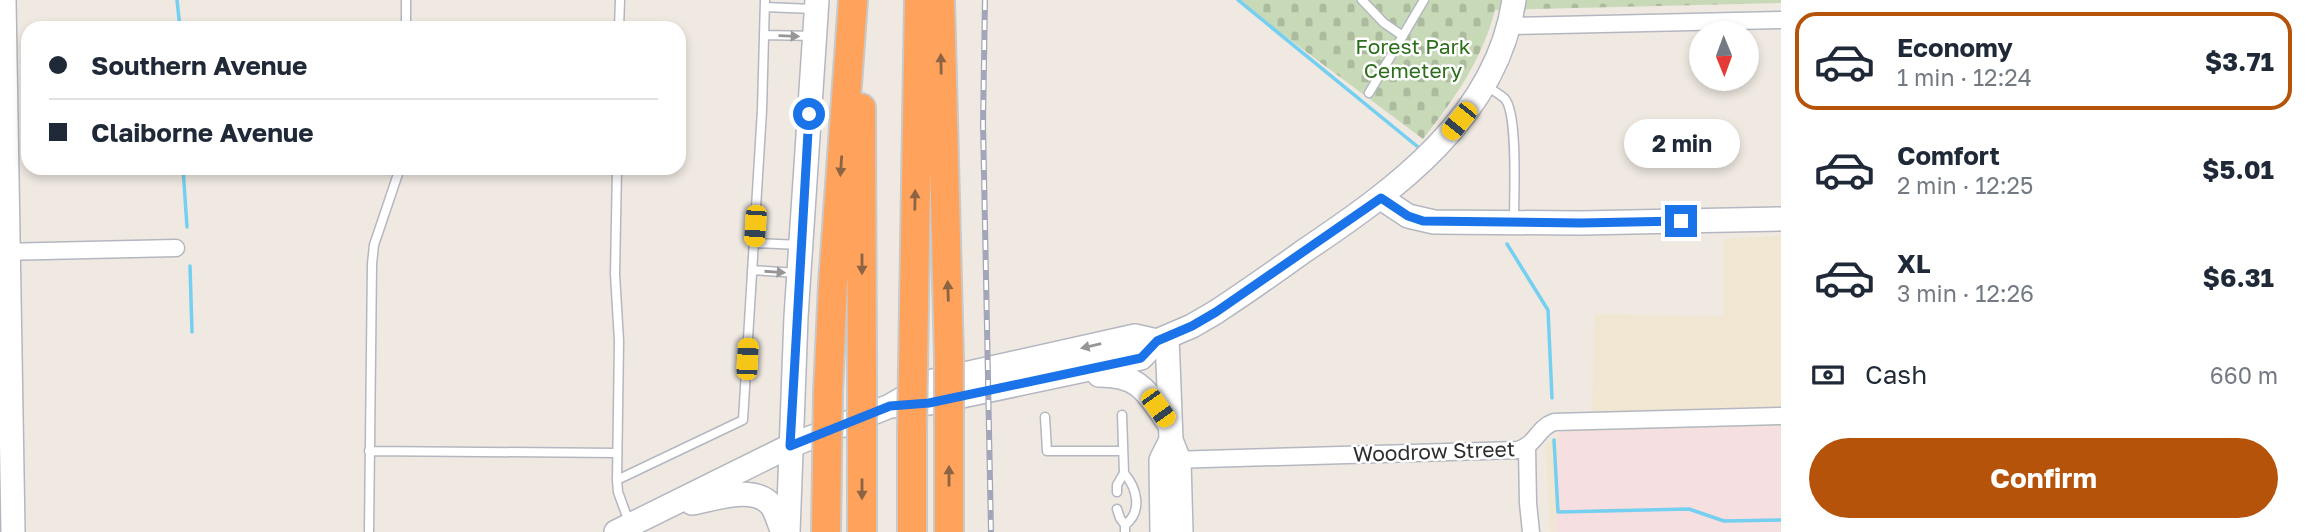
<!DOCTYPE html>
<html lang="en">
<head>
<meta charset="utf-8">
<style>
	:root { --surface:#fff; --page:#f6f6f7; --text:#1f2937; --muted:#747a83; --line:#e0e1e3; --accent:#b45309 }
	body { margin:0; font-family:"Golos Text",sans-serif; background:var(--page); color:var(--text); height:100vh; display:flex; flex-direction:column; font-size:26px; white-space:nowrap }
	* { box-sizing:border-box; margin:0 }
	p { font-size:23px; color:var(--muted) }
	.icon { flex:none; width:38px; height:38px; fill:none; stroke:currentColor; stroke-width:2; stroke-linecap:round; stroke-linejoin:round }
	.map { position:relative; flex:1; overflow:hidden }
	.drawer { display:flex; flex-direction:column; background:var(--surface); width:525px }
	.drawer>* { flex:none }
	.hud { position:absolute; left:21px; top:21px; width:665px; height:154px; border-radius:21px; box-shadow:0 4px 10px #0003; display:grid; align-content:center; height:154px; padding:0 28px; background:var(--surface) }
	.needle { width:46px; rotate:179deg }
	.tools { position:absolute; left:1689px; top:21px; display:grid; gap:14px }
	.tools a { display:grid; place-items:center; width:70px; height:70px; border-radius:50%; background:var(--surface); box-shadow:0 4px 10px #0003; font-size:35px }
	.end { position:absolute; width:32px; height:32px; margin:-16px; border:9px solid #1a73e8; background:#fff; box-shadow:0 0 0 4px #fff }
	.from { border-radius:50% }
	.bubble { position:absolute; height:49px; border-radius:24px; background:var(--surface); box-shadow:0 4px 10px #0003; font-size:23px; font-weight:700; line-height:49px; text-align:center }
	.car { position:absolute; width:21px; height:42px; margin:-21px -10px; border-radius:9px; box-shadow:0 0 5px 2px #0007; background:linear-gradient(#f5c518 24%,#345 0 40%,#f5c518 0 76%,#345 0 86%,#f5c518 0) }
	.hud b { display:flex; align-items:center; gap:24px; height:66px; font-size:26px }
	.hud b+b { border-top:2px solid var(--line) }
	.hud i { width:18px; height:18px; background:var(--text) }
	ul { padding:12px 0 0; list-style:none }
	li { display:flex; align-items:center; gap:21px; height:98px; margin:0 14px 10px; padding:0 14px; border:4px solid transparent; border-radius:21px }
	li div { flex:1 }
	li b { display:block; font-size:26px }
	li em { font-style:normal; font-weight:700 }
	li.active { border-color:var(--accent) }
	li>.icon { width:63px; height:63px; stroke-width:1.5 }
	.pay { display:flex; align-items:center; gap:18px; height:77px; padding:0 28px; font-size:26px }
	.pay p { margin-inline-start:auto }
	.action { display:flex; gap:14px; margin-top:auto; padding:14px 28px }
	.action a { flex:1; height:80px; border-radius:42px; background:var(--accent); color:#fff; font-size:28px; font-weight:700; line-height:80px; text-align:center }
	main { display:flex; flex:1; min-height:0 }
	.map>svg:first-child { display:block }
	.education { fill:#f0e6d1 }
	.medical { fill:#f5dfe0 }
	.cemetery { fill:url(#cemetery-stones) }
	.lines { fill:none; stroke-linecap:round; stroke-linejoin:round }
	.stream { stroke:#75cff0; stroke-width:3.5 }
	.lane-casing { stroke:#b4b7c1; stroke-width:11 }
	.street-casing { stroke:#b4b7c1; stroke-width:19 }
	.secondary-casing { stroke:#b4b7c1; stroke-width:26 }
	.highway-casing { stroke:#c9c9c9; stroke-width:32 }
	.lane { stroke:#fff; stroke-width:8 }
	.street { stroke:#fff; stroke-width:16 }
	.secondary { stroke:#fff; stroke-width:23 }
	.highway { stroke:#ffa35c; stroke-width:28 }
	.rail-casing { stroke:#a3a6b8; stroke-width:6 }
	.rail { stroke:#fff; stroke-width:3.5; stroke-dasharray:10; stroke-linecap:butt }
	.highway-bridge-casing { stroke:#c9c9c9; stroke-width:32; stroke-linecap:butt }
	.highway-bridge { stroke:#ffa35c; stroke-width:28 }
	.oneway { fill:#969696 }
	.oneway2 { fill:#8c6343 }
	.route { stroke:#1a73e8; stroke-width:9 }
	.labels { text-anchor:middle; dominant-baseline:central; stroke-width:5; stroke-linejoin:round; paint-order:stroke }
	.park-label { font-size:21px; fill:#2c6e1b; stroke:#fff }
	.street-label { font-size:21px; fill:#2e2e2e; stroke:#fff }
</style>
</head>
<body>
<main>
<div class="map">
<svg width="1781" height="532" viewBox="0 0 1781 532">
	<defs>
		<pattern id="cemetery-stones" width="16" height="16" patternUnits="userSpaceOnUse" patternTransform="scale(1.75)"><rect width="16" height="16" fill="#c8d9b8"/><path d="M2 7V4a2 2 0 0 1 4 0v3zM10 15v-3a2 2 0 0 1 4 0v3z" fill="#acbb9e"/></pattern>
	</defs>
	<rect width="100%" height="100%" fill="#efe9e1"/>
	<path class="education" d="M1781 236V532H1550L1546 445 1592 411 1595 314 1724 317V239Z"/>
	<path class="medical" d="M1781 426V532H1555L1559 432Z"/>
	<path class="cemetery" d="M1237 0H1781V3L1495 10C1482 60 1455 98 1423 139Z"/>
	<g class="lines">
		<path class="stream" d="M177 0 180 28
			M1238 0 1418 147
			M183 168 187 227
			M1507 244 1548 310 1552 398
			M190 266 192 332
			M1554 440 1558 512 1689 509 1724 521 1781 520"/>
		<defs>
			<path id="lane" d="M1362 0 1384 23 1403 36
				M765 7 813 9
				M406 28V0
				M619 28 620 0
				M764 35 814 36
				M1486 86C1492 90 1500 94 1505 99 1518 114 1514 196 1514 220
				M1369 93 1424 0
				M617 168 615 274 619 341 617 480 618 492 629 522
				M754 243 800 245
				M752 270 798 273
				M1122 415 1124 473C1137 488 1143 511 1125 525V532
				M1045 417 1047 451H1123
				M369 451 617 453
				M617 480 743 420 762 110 765 0
				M1117 492V485L1124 473
				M1117 509 1120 518 1125 525
				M369 532 372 264 374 245 400 168"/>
			<path id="street" d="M1509 26 1781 20
				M0 252 176 248
				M1527 447 1528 503 1531 532
				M1170 460 1518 450C1537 444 1537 428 1554 422L1781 416"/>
			<path id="secondary" d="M4 0 13 532
				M1381 198 1408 216 1434 222 1581 223 1781 219
				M1167 337 1171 440 1179 460 1181 532
				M1099 375C1142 375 1147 393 1170 425
				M890 406 929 403 1141 358 1157 341 1192 326 1216 312C1246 292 1275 272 1304 251 1395 190 1497 117 1514 0
				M692 503C715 499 755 484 772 506 777 514 779 524 783 532
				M616 532 790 446 890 406 933 381 1135 336 1157 341
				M788 532 796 317 817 0
				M1162 532 1161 460 1171 440"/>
			<path id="highway" d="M940 0 949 359
				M861 108 862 385
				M913 367 919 0
				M828 392 833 284 853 0
				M862 446V532
				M826 532 827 463
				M912 532V430
				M949 532V419"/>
		</defs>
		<use href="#lane" class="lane-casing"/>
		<use href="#street" class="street-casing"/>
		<use href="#secondary" class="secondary-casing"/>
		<use href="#highway" class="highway-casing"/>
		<use href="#lane" class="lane"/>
		<use href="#street" class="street"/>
		<use href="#secondary" class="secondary"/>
		<use href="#highway" class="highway"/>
		<defs>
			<path id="rail" d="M985 0 983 123 991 532"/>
		</defs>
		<use href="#rail" class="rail-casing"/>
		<use href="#rail" class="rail"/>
		<defs>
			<path id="highway-bridge" d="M862 385V446
				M949 419V359
				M912 430 913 367
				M827 463 828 392"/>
		</defs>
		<use href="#highway-bridge" class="highway-bridge-casing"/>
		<use href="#highway-bridge" class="highway-bridge"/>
	</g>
	<defs><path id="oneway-solid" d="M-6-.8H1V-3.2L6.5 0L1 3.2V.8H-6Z" transform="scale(1.75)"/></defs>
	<g class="oneway">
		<use href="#oneway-solid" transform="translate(789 36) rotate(2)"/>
		<use href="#oneway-solid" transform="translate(775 272) rotate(4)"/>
		<use href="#oneway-solid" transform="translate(1091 346) rotate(167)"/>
	</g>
	<g class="oneway2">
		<use href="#oneway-solid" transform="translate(941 64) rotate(-91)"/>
		<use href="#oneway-solid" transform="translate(841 166) rotate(94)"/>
		<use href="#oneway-solid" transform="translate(915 200) rotate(-89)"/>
		<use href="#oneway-solid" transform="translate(862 264) rotate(90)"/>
		<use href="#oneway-solid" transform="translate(948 291) rotate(-92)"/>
		<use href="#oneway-solid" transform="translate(949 476) rotate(-90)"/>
		<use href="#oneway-solid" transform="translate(862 489) rotate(90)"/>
	</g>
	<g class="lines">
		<path class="route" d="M809 114 790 446 890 406 929 403 1141 358 1157 341 1192 326 1216 312 1381 198 1408 216 1423 221 1581 223 1681 221"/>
	</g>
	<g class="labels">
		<g class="park-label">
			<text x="1413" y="46">Forest Park<tspan x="1413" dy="24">Cemetery</tspan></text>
		</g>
		<g class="street-label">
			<text transform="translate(1434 451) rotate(-2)">Woodrow Street</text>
		</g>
	</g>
</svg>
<div class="tools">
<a><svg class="needle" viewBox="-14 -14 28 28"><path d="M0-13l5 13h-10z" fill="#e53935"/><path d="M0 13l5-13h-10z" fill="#747a83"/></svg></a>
</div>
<i class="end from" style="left:809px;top:114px"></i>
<i class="end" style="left:1681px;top:221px"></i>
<div class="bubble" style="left:1624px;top:119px;width:116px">2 min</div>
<i class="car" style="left:1459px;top:121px;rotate:219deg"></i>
<i class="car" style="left:755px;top:226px;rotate:184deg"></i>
<i class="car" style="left:747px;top:359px;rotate:3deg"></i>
<i class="car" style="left:1158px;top:408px;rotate:144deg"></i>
<div class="hud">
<b><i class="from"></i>Southern Avenue</b>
<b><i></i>Claiborne Avenue</b>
</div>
</div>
<section class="drawer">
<ul>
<li class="active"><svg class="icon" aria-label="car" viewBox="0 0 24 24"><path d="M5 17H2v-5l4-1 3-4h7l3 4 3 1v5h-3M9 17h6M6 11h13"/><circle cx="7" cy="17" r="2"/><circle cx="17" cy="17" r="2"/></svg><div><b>Economy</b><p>1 min · 12:24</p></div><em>$3.71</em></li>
<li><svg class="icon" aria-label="car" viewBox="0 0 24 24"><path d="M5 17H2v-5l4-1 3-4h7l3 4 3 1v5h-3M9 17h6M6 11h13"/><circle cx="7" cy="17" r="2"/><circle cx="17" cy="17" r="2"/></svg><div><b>Comfort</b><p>2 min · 12:25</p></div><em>$5.01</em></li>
<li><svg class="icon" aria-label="car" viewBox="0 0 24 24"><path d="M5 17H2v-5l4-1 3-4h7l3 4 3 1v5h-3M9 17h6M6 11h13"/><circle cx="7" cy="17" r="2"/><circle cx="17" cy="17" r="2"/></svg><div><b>XL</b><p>3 min · 12:26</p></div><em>$6.31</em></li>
</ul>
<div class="pay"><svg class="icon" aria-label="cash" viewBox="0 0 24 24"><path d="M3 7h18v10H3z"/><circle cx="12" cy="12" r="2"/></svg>Cash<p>660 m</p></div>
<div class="action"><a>Confirm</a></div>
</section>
</main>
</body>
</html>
